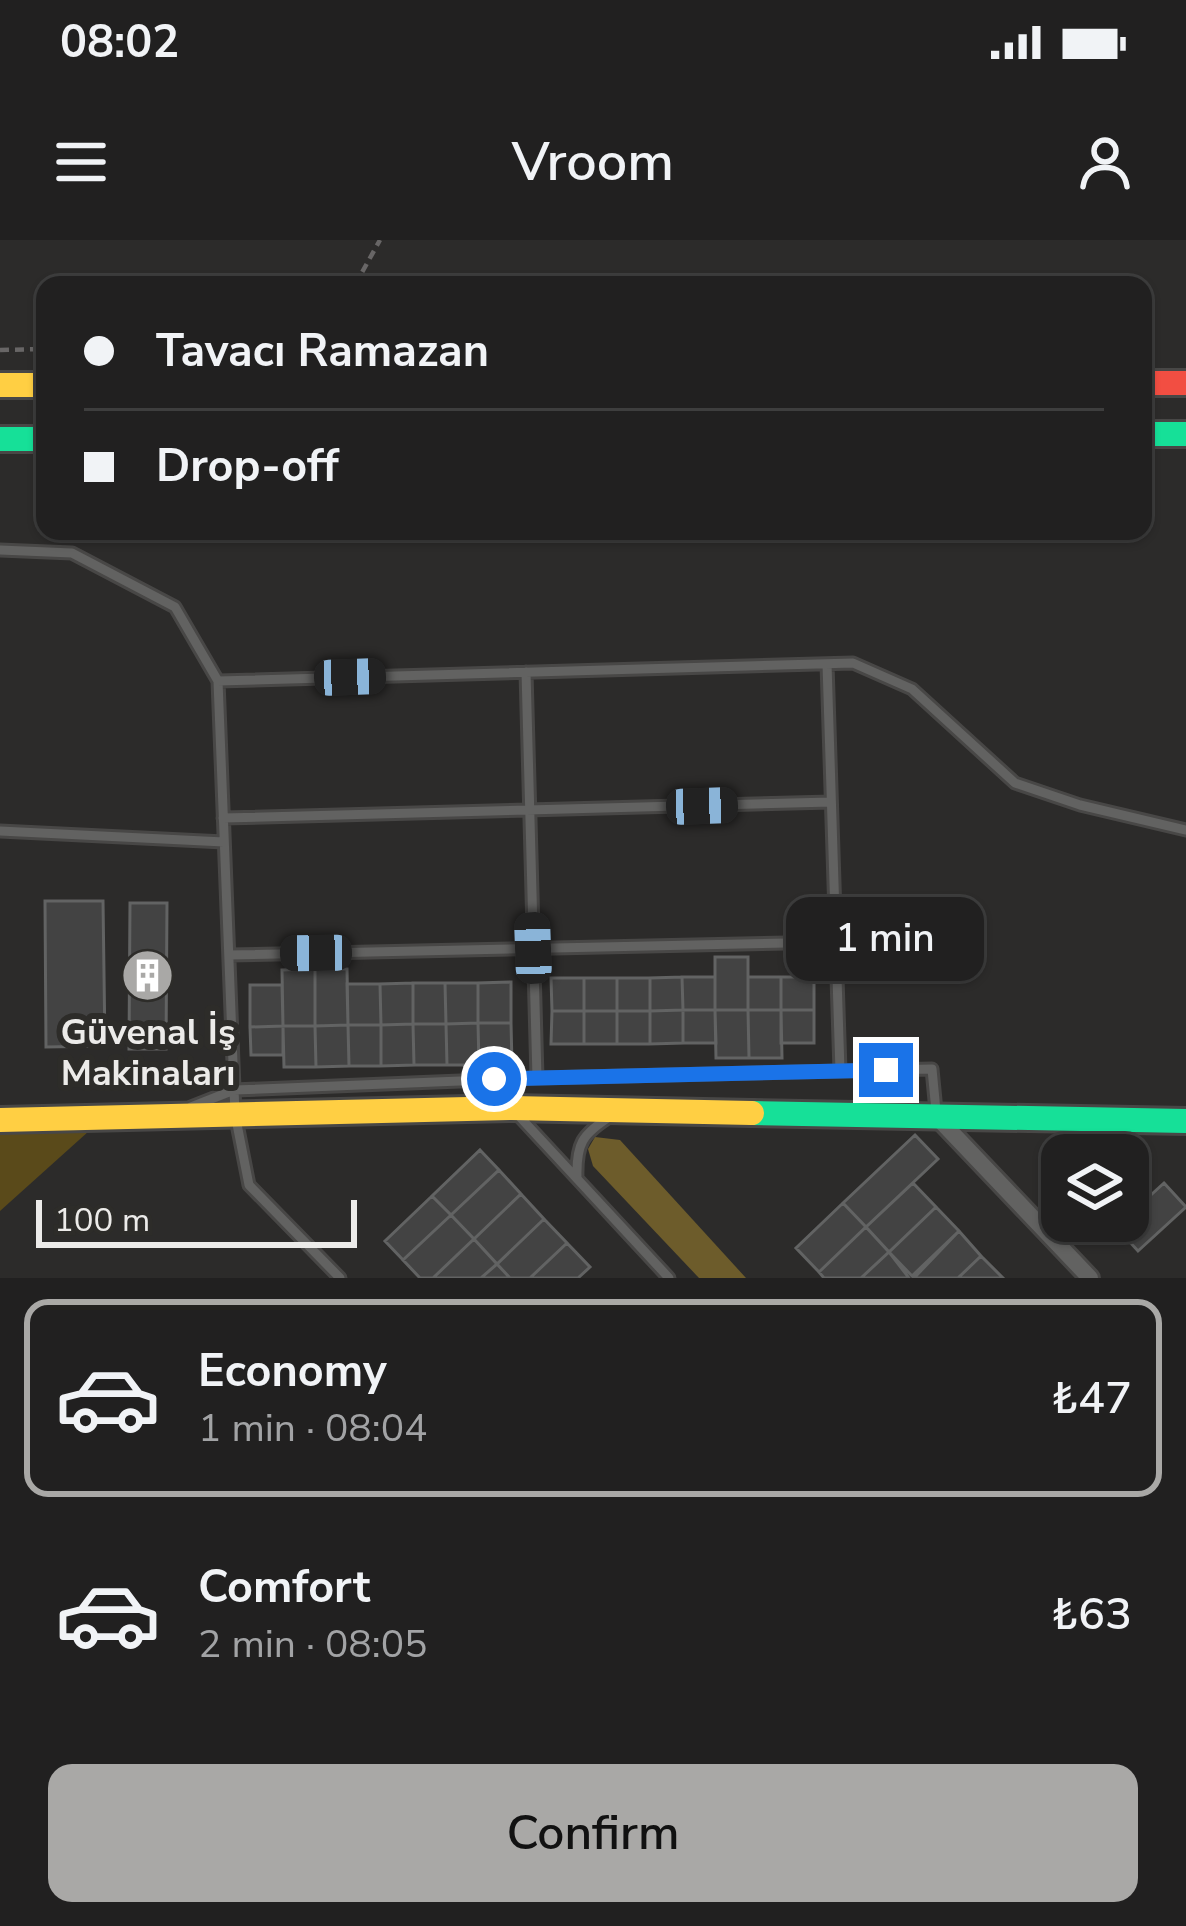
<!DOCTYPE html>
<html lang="en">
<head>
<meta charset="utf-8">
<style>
	:root { --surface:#212020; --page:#292829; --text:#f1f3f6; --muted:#a2a3a5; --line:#3e3e3e; --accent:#a9a8a6 }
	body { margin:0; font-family:"Nunito Sans",sans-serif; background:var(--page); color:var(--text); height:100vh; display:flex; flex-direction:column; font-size:45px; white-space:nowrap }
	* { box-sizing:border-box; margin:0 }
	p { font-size:39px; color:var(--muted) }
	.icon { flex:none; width:66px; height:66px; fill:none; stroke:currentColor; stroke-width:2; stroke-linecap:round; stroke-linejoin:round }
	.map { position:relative; height:1038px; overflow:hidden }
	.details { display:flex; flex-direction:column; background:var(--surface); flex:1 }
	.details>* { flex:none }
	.hud { position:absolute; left:36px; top:36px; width:1116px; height:264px; border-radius:24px; box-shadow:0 3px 9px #0004,0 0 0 3px var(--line); display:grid; align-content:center; height:264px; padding:0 48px; background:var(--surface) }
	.controls { position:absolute; left:1041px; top:894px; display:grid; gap:24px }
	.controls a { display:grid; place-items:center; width:108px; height:108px; border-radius:24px; background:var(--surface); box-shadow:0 3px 9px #0004,0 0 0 3px var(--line); font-size:60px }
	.scale { position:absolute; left:36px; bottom:30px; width:321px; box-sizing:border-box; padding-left:12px; border:6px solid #ecebe9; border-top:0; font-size:33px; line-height:42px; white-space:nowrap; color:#ecebe9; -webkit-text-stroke:9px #2d2c29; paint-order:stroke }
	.end { position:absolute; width:54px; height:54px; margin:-27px; border:15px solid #1a73e8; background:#fff; box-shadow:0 0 0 6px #fff }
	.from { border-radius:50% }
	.bubble { position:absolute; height:84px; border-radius:24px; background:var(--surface); box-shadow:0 3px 9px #0004,0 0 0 3px var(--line); font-size:39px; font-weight:600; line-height:84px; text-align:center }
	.car { position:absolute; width:36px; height:72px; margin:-36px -18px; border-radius:15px; box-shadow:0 0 9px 3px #0007; background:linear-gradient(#222 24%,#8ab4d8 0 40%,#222 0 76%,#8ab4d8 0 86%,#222 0) }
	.hud b { display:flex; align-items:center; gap:42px; height:114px; font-size:45px }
	.hud b+b { border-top:3px solid var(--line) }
	.hud i { width:30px; height:30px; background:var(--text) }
	ul { padding:21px 0 0; list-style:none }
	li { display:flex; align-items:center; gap:36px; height:198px; margin:0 24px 18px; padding:0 24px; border:6px solid transparent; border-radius:24px }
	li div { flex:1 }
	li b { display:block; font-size:45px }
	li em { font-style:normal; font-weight:600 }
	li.active { border-color:var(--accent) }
	li>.icon { width:108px; height:108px; stroke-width:1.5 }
	.button { display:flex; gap:24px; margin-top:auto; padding:24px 48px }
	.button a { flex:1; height:138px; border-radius:24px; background:var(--accent); color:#111; font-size:48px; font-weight:600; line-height:138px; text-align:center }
	.status { display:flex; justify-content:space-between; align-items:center; height:84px; padding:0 60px; background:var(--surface); direction:ltr }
	.status svg { height:33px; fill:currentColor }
	header { display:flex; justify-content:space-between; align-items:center; height:156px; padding:0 48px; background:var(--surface); font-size:54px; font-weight:600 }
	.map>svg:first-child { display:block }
	.green { fill:#5a4a1a }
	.forest { fill:#6d5c2b }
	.building { fill:#434343; stroke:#626363; stroke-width:3 }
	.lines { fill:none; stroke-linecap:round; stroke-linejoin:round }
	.lane-casing { stroke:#484746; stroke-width:15 }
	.street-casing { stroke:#484746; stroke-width:22 }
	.fast-casing { stroke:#484746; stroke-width:30 }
	.slow-casing { stroke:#484746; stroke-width:30 }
	.jam-casing { stroke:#484746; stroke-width:30 }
	.path { stroke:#686666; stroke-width:4.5; stroke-dasharray:9 6; stroke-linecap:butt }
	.lane { stroke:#626261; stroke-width:9 }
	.street { stroke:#626261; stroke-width:16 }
	.fast { stroke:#16e098; stroke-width:24 }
	.slow { stroke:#ffcf43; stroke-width:24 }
	.jam { stroke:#f24e42; stroke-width:24 }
	.route { stroke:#1a73e8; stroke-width:15 }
	.labels { text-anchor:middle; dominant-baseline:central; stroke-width:12; stroke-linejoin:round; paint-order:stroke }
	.poi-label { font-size:36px; font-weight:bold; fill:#ecebe9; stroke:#2d2c29 }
</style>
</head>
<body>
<div class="status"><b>08:02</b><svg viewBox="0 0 49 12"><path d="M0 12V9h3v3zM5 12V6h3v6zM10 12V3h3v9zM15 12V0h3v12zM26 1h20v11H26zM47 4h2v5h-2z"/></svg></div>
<header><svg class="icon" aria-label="menu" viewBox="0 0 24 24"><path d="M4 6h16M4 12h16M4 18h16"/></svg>Vroom<svg class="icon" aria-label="person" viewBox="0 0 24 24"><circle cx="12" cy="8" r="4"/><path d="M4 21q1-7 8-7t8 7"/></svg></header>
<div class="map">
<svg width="1186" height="1038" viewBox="0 0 1186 1038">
	<rect width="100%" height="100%" fill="#2c2b2a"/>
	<path class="green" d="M0 891H89L0 971Z"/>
	<path class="forest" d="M595 897 620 900 746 1038H699L593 926 588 909Z"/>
	<path class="building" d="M45 661H103L105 806 46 807Z
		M130 663H167L166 809H129Z
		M715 717H748V770H715Z
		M315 729H347L348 785 315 786Z
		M315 729V786H283L282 730Z
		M682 737 683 770 650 771V738Z
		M682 737H715V770H683Z
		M748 737H781V770H748Z
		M781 737H814V770H781Z
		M551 738H584V771H552Z
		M584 738H617V771H584Z
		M617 738H650V771H617Z
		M511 742V783H478V743Z
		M413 743V784L381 785 380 744Z
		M413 743H445L446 784H413Z
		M445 743H478V783L446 784Z
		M347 744H380L381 785H348Z
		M250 745H282L283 786 250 787Z
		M683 770H715L716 803H683Z
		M683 770V803L650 804V771Z
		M715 770H748L749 818H716Z
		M748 770H781L782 818H749Z
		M781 770H814V803H781Z
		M552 771H584V804H551Z
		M584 771H617V804H584Z
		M617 771H650V804H617Z
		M478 783H511L512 824 479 825Z
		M478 783 479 825H447L446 784Z
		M413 784H446L447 825H414Z
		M413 784 414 825 381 826V785Z
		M348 785H381V826H349Z
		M348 785 349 826 316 827 315 786Z
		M283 786H315L316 827H284Z
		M283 786V815H251L250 787Z
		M915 895 938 919 866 987 843 963Z
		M480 910 499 930 451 975 432 956Z
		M499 930 521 954 474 999 451 975Z
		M913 943 936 967 889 1012 866 987Z
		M1164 943 1186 967 1138 1011 1116 987 1128 981V976Z
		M521 954 544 979 497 1024 474 999Z
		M432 956 451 975 403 1020 385 1001Z
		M843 963 866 987 819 1032 796 1008Z
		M936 967 959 991 912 1036 889 1012Z
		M451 975 474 999 433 1038H420L403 1020Z
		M544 979 567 1003 530 1038H510L497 1024Z
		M866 987 889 1012 861 1038H824L819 1032Z
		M959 991 981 1016 958 1038H914Z
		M474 999 497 1024 481 1038H433Z
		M567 1003 590 1027 578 1038H530Z
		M889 1012 909 1038H861Z
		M981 1016 1003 1038H958Z
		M497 1024 510 1038H481Z"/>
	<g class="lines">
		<defs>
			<path id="lane" d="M0 310 72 313 175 367 218 441 235 874 249 945 340 1038
				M827 424 840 831
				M526 432 537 838
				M218 441 853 423 912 449 1015 543 1080 565 1186 590
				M223 578 831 562
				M0 591 224 602
				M229 715 836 702
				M191 867 234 850 537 838 932 829 936 871
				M518 875 669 1038
				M577 938C576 904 582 894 611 876"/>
			<path id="street" d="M936 876 1090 1038"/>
			<path id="fast" d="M1143 194H1186
				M0 199H45
				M752 873 1186 881"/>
			<path id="slow" d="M0 145H45
				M0 880 512 868 752 873"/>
			<path id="jam" d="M1143 143H1186"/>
		</defs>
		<use href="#lane" class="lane-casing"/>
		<use href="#street" class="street-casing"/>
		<use href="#fast" class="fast-casing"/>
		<use href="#slow" class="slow-casing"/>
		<use href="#jam" class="jam-casing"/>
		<path class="path" d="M355 45 380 0
			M0 110 45 109"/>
		<use href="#lane" class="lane"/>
		<use href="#street" class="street"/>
		<use href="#fast" class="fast"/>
		<use href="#slow" class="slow"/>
		<use href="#jam" class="jam"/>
	</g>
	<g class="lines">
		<path class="route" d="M494 839 886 830"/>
	</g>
	<defs>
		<symbol id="building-disc" viewBox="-11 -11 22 22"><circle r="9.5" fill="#a9a8a6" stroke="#2d2c29"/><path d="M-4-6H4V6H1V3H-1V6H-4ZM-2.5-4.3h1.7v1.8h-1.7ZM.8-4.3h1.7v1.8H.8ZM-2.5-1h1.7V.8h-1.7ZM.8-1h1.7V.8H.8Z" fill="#fff"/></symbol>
	</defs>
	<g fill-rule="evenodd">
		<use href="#building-disc" x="118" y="706" width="59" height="59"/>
	</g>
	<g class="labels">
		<g class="poi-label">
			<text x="148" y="792">Güvenal İş<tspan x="148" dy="41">Makinaları</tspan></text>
		</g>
	</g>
</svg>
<div class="controls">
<a><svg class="icon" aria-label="layers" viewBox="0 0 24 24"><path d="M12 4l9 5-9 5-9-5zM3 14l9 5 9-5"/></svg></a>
</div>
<div class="scale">100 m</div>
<i class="end from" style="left:494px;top:839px"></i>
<i class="end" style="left:886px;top:830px"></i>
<div class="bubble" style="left:786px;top:657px;width:198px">1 min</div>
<i class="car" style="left:350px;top:437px;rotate:88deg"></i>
<i class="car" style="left:702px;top:566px;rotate:88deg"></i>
<i class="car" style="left:533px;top:708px;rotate:358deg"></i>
<i class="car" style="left:316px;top:713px;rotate:269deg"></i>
<div class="hud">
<b><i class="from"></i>Tavacı Ramazan</b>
<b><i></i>Drop-off</b>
</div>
</div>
<section class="details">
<ul>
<li class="active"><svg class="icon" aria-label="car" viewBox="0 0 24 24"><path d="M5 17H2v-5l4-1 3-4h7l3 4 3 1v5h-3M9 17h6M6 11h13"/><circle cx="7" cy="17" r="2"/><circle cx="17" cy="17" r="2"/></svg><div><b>Economy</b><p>1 min · 08:04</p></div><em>₺47</em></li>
<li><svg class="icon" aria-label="car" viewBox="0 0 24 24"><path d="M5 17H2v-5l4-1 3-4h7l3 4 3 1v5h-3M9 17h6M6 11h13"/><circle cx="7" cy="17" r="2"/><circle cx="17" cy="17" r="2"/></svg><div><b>Comfort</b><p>2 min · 08:05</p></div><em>₺63</em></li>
</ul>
<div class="button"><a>Confirm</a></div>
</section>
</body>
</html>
